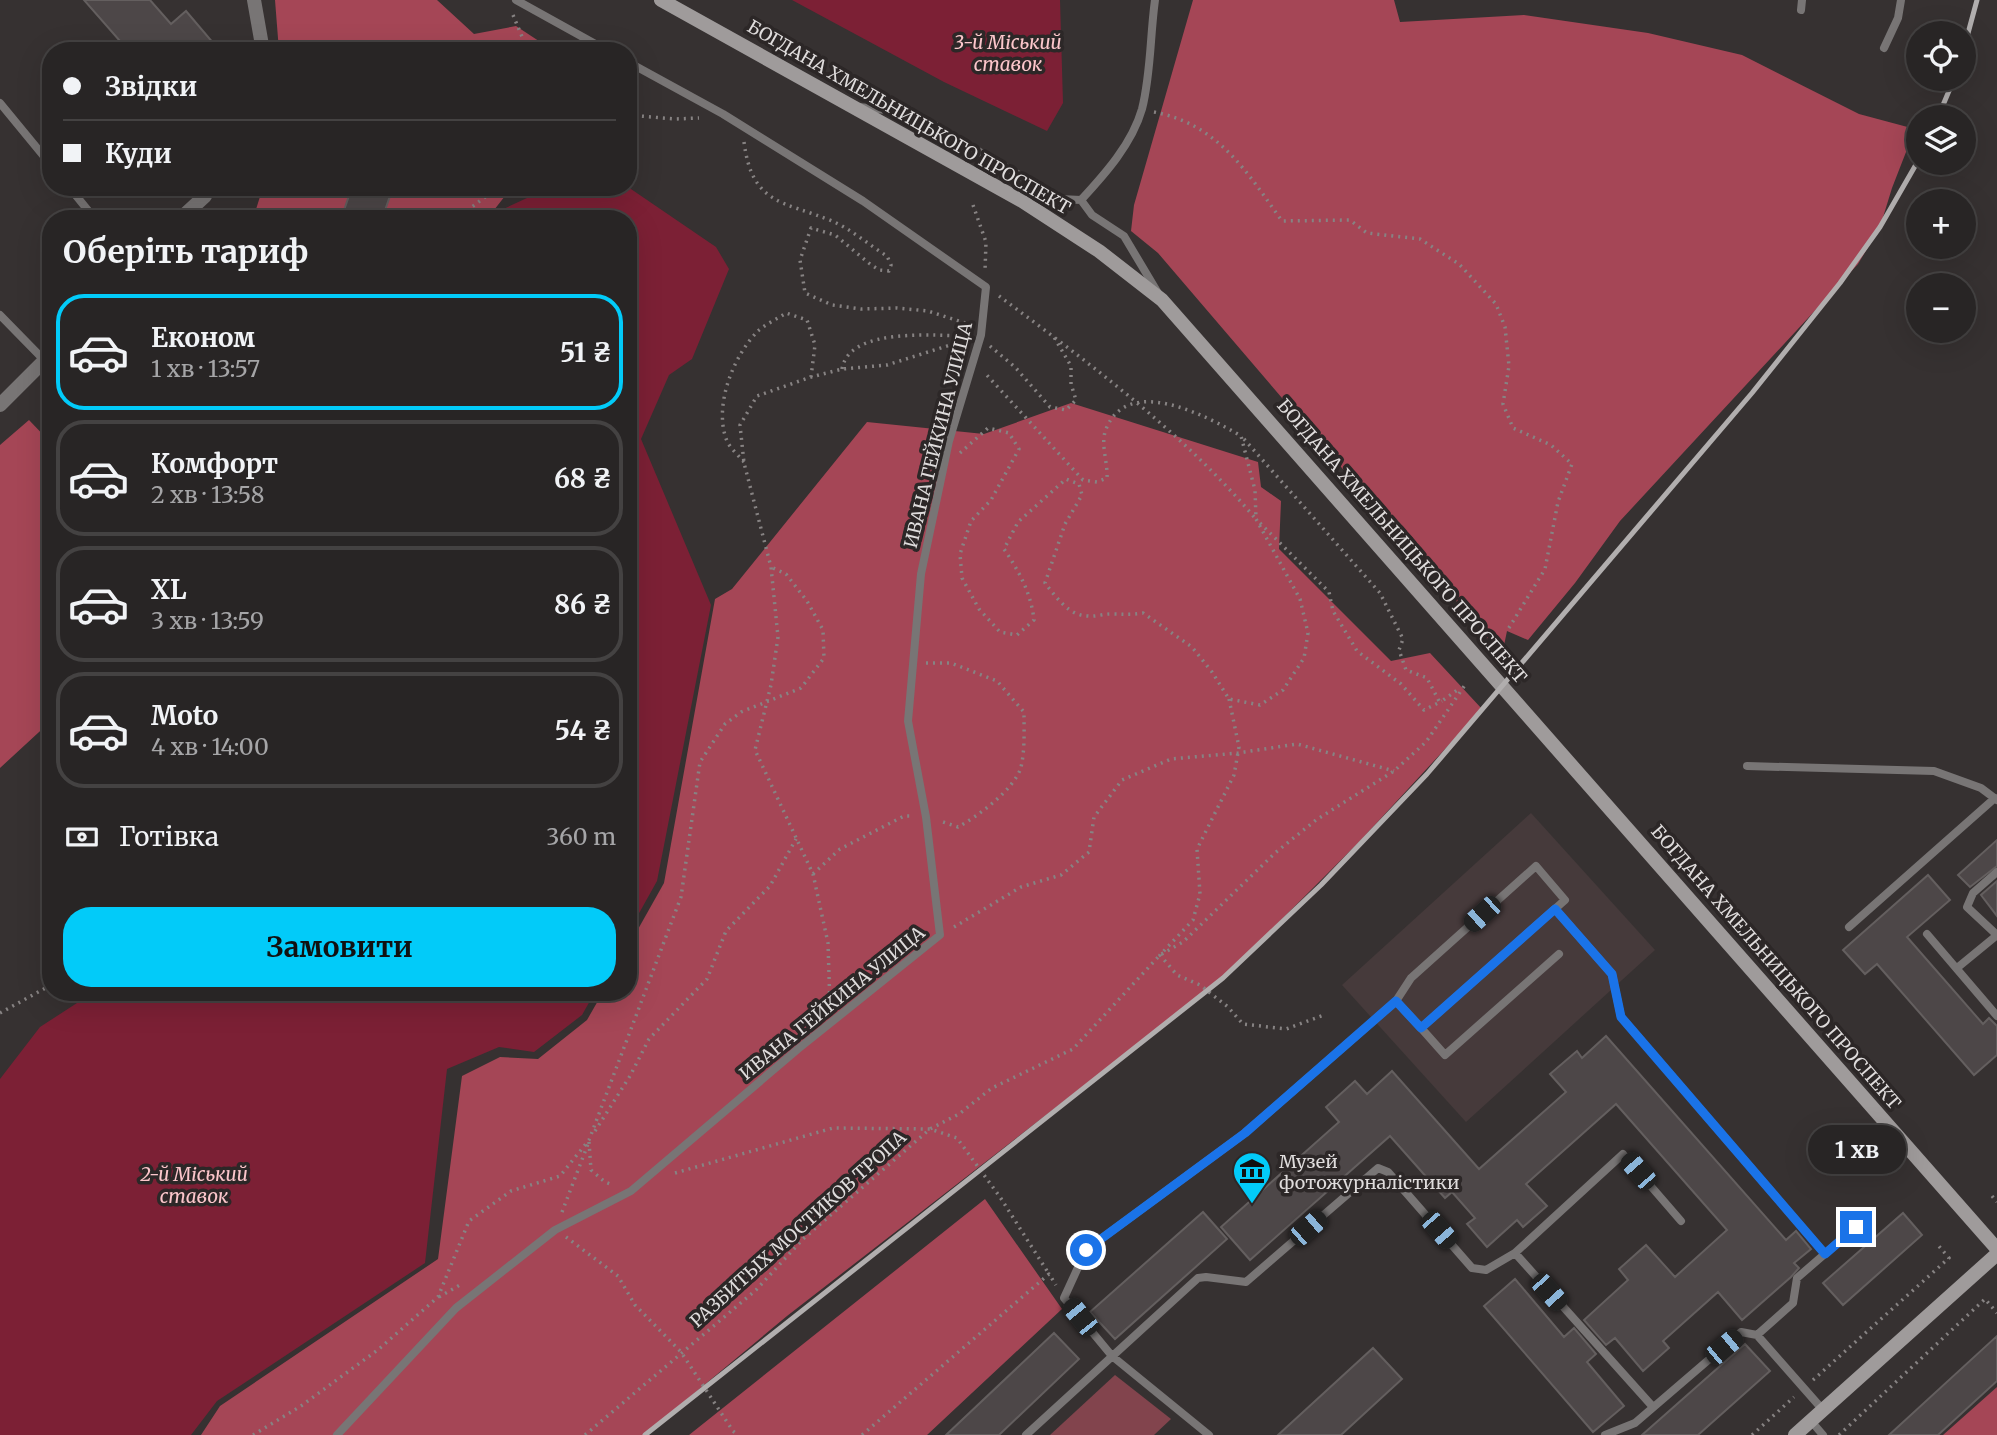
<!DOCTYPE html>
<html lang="uk">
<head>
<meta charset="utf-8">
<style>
	:root { --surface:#282525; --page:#343132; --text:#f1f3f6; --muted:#a5a5a7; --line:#444242; --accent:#02cbf9 }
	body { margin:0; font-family:Merriweather,serif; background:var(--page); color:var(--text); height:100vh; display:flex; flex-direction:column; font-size:26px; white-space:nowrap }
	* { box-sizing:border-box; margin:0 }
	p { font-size:23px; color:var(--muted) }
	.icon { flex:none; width:38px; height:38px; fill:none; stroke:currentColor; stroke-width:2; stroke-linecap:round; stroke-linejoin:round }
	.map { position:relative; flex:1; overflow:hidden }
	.details { position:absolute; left:42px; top:210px; width:595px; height:791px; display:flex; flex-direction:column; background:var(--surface); border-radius:28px; box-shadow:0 7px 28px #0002,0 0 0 2px var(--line) }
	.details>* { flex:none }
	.banner { position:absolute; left:42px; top:42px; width:595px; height:154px; border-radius:28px; box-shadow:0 7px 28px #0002,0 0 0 2px var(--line); display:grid; align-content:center; height:154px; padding:0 21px; background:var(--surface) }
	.controls { position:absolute; left:1906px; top:21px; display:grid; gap:14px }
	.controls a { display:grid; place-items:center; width:70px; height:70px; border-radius:50%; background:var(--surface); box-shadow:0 7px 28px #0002,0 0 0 2px var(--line); font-size:35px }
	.end { position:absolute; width:32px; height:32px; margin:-16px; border:9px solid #1a73e8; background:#fff; box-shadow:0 0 0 4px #fff }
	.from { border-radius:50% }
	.bubble { position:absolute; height:49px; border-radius:24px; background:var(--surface); box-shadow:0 7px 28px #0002,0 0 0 2px var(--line); font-size:23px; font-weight:700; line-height:49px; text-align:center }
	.car { position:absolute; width:21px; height:42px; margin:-21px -10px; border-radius:9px; box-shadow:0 0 5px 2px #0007; background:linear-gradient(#222 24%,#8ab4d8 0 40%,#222 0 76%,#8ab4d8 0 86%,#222 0) }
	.banner b { display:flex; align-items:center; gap:24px; height:66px; font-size:26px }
	.banner b+b { border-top:2px solid var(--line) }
	.banner i { width:18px; height:18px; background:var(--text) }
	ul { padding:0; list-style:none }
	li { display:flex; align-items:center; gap:21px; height:116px; margin:0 14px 10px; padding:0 7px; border:4px solid var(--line); border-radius:28px }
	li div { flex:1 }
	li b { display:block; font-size:26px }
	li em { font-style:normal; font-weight:700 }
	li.active { border-color:var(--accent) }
	li>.icon { width:63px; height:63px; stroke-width:1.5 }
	h2 { padding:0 21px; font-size:32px; line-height:84px }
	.pay { display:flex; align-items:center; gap:18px; height:77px; padding:0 21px; font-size:26px }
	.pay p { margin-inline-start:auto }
	.cta { display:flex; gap:14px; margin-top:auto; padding:14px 21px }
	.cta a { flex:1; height:80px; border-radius:28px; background:var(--accent); color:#111; font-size:28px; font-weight:700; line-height:80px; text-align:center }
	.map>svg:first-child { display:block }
	.built { fill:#463a3b }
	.green { fill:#82444d }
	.forest { fill:#a54656 }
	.water { fill:#7c2035 }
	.building { fill:#4d4748; stroke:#645f5f; stroke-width:2 }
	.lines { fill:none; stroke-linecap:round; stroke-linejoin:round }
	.path { stroke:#878383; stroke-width:3.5; stroke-dasharray:2 5; stroke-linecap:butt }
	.lane { stroke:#787575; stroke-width:8 }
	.street { stroke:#787575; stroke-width:14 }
	.secondary { stroke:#9f9b9b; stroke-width:14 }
	.rail { stroke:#b1aeae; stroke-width:5 }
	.route { stroke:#1a73e8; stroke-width:9 }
	.labels { text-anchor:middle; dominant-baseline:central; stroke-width:7; stroke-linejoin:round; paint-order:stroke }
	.street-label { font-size:18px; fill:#dfdcdc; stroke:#2c2727 }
	.poi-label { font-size:18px; fill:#dfdcdc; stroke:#2c2727; text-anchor:start }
	.water-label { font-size:19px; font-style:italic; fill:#fcc6cb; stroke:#2c2727 }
</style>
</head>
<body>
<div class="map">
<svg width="1997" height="1435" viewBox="0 0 1997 1435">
	<rect width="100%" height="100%" fill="#363131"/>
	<path class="built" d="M1531 813 1655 950 1466 1122 1342 985Z"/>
	<path class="green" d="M1115 1375 1171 1419 1154 1435H1050Z"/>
	<path class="forest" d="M275 0H437L474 34 516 26 554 51H279Z
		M1193 0H1394L1400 22 1524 15 1648 33 1742 55 1859 114 1915 129 1892 188 1880 227 1858 264 1620 521 1575 583 1528 640 1507 631 1502 655 1158 253 1131 231 1134 205Z
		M263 187H516L505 196 487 219H253Z
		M1071 403 1258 462 1261 487 1281 501 1279 549 1391 661 1430 653 1482 709 1359 842 1224 977 787 1316 644 1435H201L220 1406 438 1259 462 1076 500 1057 538 1059 587 1020 603 992H628V947L664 883 715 599 732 589 867 422 984 434Z
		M29 420 51 443V721L0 768V445Z
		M985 1199 1062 1309 927 1435H689Z
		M1997 1387V1435H1943Z"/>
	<path class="water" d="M792 0H1060L1063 103 1047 131 944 82Z
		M551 187H628L716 247 729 269 692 359 669 375 641 439 711 605 657 881 628 933V219H494L499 211Z
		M94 992H595L582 1015 534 1052 499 1047 447 1069 425 1263 217 1401 191 1435H0V1079L40 1027Z"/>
	<path class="building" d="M84 0H150L171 24 186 11 220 51H110L120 41Z
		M352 187H374L391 193 382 219H341Z
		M1997 840V866L1970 887 1958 875Z
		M1928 875 1950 900 1907 937 1983 1024 1989 1018 1997 1026V1055L1974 1075 1877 964 1865 974 1843 950Z
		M1997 881V916L1981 895Z
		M1606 1036 1786 1240 1796 1231 1811 1249 1794 1263 1799 1268 1791 1277 1742 1320 1718 1292 1663 1341 1669 1348 1643 1371 1615 1338 1606 1345 1584 1320 1628 1280 1619 1269 1646 1245 1675 1277 1727 1230 1616 1104 1526 1184 1547 1206 1523 1227 1517 1220 1487 1247 1467 1224 1475 1218 1452 1192 1445 1198 1390 1136 1250 1260 1221 1227 1339 1122 1326 1107 1355 1081 1367 1094 1392 1071 1479 1169 1566 1092 1550 1074 1577 1051 1582 1058Z
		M1203 1212 1227 1239 1115 1339 1090 1312Z
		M1903 1213 1922 1235 1843 1305 1823 1283Z
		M1515 1279 1564 1337 1574 1328 1596 1354 1587 1362 1624 1406 1593 1432 1484 1306Z
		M1054 1333 1079 1359 999 1435H946Z
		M1997 1336V1381L1938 1435H1889Z
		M1745 1344 1770 1371 1698 1435H1642Z
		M1373 1348 1402 1379 1341 1435H1278Z"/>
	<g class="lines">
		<path class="path" d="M513 15 528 51
			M1154 112C1218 124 1247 172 1282 221L1350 220 1367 233 1420 239 1459 264 1496 304 1505 327 1509 366 1503 404 1513 428 1551 445 1572 464 1558 502 1545 569 1507 631
			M628 115 675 119 699 118
			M744 142C752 205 783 201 832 221 851 229 869 245 887 256L891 265 889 271 879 270 870 264 835 235 811 228 800 260 805 293 832 305 861 309 897 308 928 311 968 324
			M973 205 986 242 985 271
			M456 219 485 197 490 187
			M999 296C1088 362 1183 433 1255 518
			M990 346 1015 367 1050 407 1066 410 1076 400 1071 384V366L1054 337
			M842 369C849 326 938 336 969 336
			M1244 439 1380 593 1403 639 1399 650 1406 670 1427 678 1439 701H1442L1460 688
			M960 453 988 428 1009 433 1019 449 991 500 971 521 960 554 962 578 979 609 1000 632 1017 635 1034 620C1031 593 1019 571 1004 549L1018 522 1066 479 1079 484 1082 495 1065 524 1045 583C1056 597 1069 616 1088 616 1095 617 1103 614 1110 614 1122 614 1131 615 1143 613L1192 647 1212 672 1229 699 1260 705 1283 690 1304 658 1308 633 1300 599 1256 519 1255 490 1241 436C1207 416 1128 374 1106 429 1100 444 1108 462 1107 478L1097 482 1083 480 984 372
			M744 462C738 455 730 448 727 441 713 407 733 356 758 331 766 324 777 319 786 313L807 320 815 345 811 377
			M1260 523 1329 592 1333 611 1357 651 1401 684 1424 710 1442 701
			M926 663H951L997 681 1024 712C1024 730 1025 750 1021 767 1015 789 977 817 958 827L940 821
			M1229 699 1239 747 1234 775 1197 849 1200 894 1193 920 1160 955 1177 975 1200 985 1228 1007 1243 1024 1286 1029 1324 1015
			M813 874 840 849 904 816H912
			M954 927 1021 887 1061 875 1089 852 1094 817 1122 780 1171 759 1238 753 1297 744 1394 771
			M830 1007 828 943 813 874 755 750 771 685 778 637 771 567 744 463 740 425 757 396 811 377 842 369 887 365 966 340
			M0 1013 51 985
			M595 1131 630 1076 649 1039 707 979 726 931 770 886 796 839
			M589 1142 591 1170 605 1182 613 1185
			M675 1173 833 1128 930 1129 957 1138 1000 1197 1049 1274
			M1992 1196 1997 1202
			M562 1212 588 1144
			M566 1237 618 1276 635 1305 681 1352 733 1431 738 1435
			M439 1297 460 1285
			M1813 1380 1949 1258 1937 1244
			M253 1435 301 1406 379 1349 438 1297 469 1221 511 1191 560 1176 589 1140 681 897 700 762 725 724 741 712 801 688 824 658 823 630 807 601 786 574 771 567
			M585 1435 756 1290 803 1239 930 1129 959 1114 992 1088 1073 1049 1160 955 1183 942 1275 853 1316 820 1394 771 1426 742 1465 685
			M862 1435 1049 1274 1056 1285
			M1752 1435 1794 1397
			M1839 1435 1985 1299 1997 1313"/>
		<path class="lane" d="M516 0 608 51
			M1801 10 1802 0
			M1884 48 1898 18 1901 0
			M0 103 51 165
			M859 107 913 113 1060 199 1081 200
			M69 187 95 219
			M1081 200C1105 174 1132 144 1142 109 1151 74 1150 36 1155 0
			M1081 200 1092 215 1124 236 1158 293
			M0 315 44 360
			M1747 766 1934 771 1981 788 1997 800
			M1997 872 1973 893 1967 907 1997 935
			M1555 909 1612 974 1621 1017 1825 1254
			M1849 927 1995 798
			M1927 934 1997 1016
			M1957 968 1996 936
			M1421 1028 1445 1055 1559 954
			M1515 1253 1653 1407
			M1757 1335 1793 1303 1797 1278 1871 1214
			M1811 1421 1823 1435
			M337 1435 456 1308 555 1230 631 1191 798 1049 940 935 926 817 908 721 921 574 949 441 981 335 986 287 863 201 723 114 628 62
			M1026 1435 1198 1278 1206 1277 1246 1282 1378 1168 1388 1172 1472 1268 1486 1270 1515 1253 1623 1154 1681 1221
			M1209 1435 1112 1356 1064 1298 1086 1250 1245 1133 1396 1001 1411 978 1536 866 1565 900 1421 1028 1396 1001
			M1605 1435 1635 1423 1741 1332 1757 1335 1823 1410"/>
		<path class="street" d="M254 0 263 51
			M180 219 205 196 209 187
			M0 405 51 354"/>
		<path class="secondary" d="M661 0 1022 201 1099 251 1162 300 1997 1249
			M1795 1435 1997 1254"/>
		<path class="rail" d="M1964 48 1977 0
			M1938 117 1954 79
			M645 1435 1223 978 1321 885 1427 774 1752 393 1840 283 1880 227 1918 161"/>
	</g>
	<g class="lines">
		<path class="route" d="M1086 1250 1245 1133 1396 1001 1421 1028 1555 909 1612 974 1621 1017 1825 1254 1856 1227"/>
	</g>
	<defs>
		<symbol id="museum-pin" viewBox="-11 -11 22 30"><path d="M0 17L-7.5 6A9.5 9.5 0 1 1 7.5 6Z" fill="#02cbf9" stroke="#2c2727"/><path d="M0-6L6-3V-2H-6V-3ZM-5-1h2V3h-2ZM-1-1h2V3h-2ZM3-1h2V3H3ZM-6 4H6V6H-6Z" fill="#111"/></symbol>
	</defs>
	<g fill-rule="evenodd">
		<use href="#museum-pin" x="1230" y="1149" width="44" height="60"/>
	</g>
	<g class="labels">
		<g class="street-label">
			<text transform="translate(909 117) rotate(30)">БОГДАНА ХМЕЛЬНИЦЬКОГО ПРОСПЕКТ</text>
			<text transform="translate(938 435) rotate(-76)">ИВАНА ГЕЙКИНА УЛИЦА</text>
			<text transform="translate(1402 541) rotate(49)">БОГДАНА ХМЕЛЬНИЦЬКОГО ПРОСПЕКТ</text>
			<text transform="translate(1776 967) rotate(49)">БОГДАНА ХМЕЛЬНИЦЬКОГО ПРОСПЕКТ</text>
			<text transform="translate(832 1003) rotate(-39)">ИВАНА ГЕЙКИНА УЛИЦА</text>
			<text transform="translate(798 1229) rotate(-42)">РАЗБИТЫХ МОСТИКОВ ТРОПА</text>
		</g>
		<g class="poi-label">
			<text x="1279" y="1161">Музей<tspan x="1279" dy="21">фотожурналістики</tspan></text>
		</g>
		<g class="water-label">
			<text x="1008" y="42">3-й Міський<tspan x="1008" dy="22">ставок</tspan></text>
			<text x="194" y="1174">2-й Міський<tspan x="194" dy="22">ставок</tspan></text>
		</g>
	</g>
</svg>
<div class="controls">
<a><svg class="icon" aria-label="locate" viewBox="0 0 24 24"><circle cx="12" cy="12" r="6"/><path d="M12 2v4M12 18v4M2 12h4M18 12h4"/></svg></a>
<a><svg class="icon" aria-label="layers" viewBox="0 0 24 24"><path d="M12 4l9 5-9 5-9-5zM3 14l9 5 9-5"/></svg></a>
<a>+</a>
<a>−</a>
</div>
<i class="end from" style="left:1086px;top:1250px"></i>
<i class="end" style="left:1856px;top:1227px"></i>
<div class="bubble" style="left:1808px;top:1125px;width:98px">1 хв</div>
<i class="car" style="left:1482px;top:914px;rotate:228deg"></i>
<i class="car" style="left:1638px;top:1171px;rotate:319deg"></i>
<i class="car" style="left:1308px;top:1228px;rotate:49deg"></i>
<i class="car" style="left:1439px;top:1230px;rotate:139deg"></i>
<i class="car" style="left:1549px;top:1292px;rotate:138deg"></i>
<i class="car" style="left:1080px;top:1317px;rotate:321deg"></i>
<i class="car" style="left:1724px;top:1347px;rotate:50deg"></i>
<div class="banner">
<b><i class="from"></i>Звідки</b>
<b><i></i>Куди</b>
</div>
<section class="details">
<h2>Оберіть тариф</h2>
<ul>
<li class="active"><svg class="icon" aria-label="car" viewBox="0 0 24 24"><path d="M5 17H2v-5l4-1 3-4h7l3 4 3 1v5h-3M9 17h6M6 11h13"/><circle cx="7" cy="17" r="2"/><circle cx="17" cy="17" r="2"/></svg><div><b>Економ</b><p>1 хв · 13:57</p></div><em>51 ₴</em></li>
<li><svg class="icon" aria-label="car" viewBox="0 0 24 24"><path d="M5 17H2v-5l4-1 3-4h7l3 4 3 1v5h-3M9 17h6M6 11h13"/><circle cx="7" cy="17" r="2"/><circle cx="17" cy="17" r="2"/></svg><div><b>Комфорт</b><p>2 хв · 13:58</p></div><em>68 ₴</em></li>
<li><svg class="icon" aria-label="car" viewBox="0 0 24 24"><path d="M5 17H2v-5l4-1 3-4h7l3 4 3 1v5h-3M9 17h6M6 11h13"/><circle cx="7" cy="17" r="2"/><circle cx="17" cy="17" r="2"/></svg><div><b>XL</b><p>3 хв · 13:59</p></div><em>86 ₴</em></li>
<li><svg class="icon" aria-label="car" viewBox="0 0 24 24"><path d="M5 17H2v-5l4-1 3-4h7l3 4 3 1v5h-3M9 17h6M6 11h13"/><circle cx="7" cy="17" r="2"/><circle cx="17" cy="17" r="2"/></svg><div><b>Moto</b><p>4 хв · 14:00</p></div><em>54 ₴</em></li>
</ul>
<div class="pay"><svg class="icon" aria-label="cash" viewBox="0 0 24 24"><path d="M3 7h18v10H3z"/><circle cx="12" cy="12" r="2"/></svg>Готівка<p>360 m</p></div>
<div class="cta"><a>Замовити</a></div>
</section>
</div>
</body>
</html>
